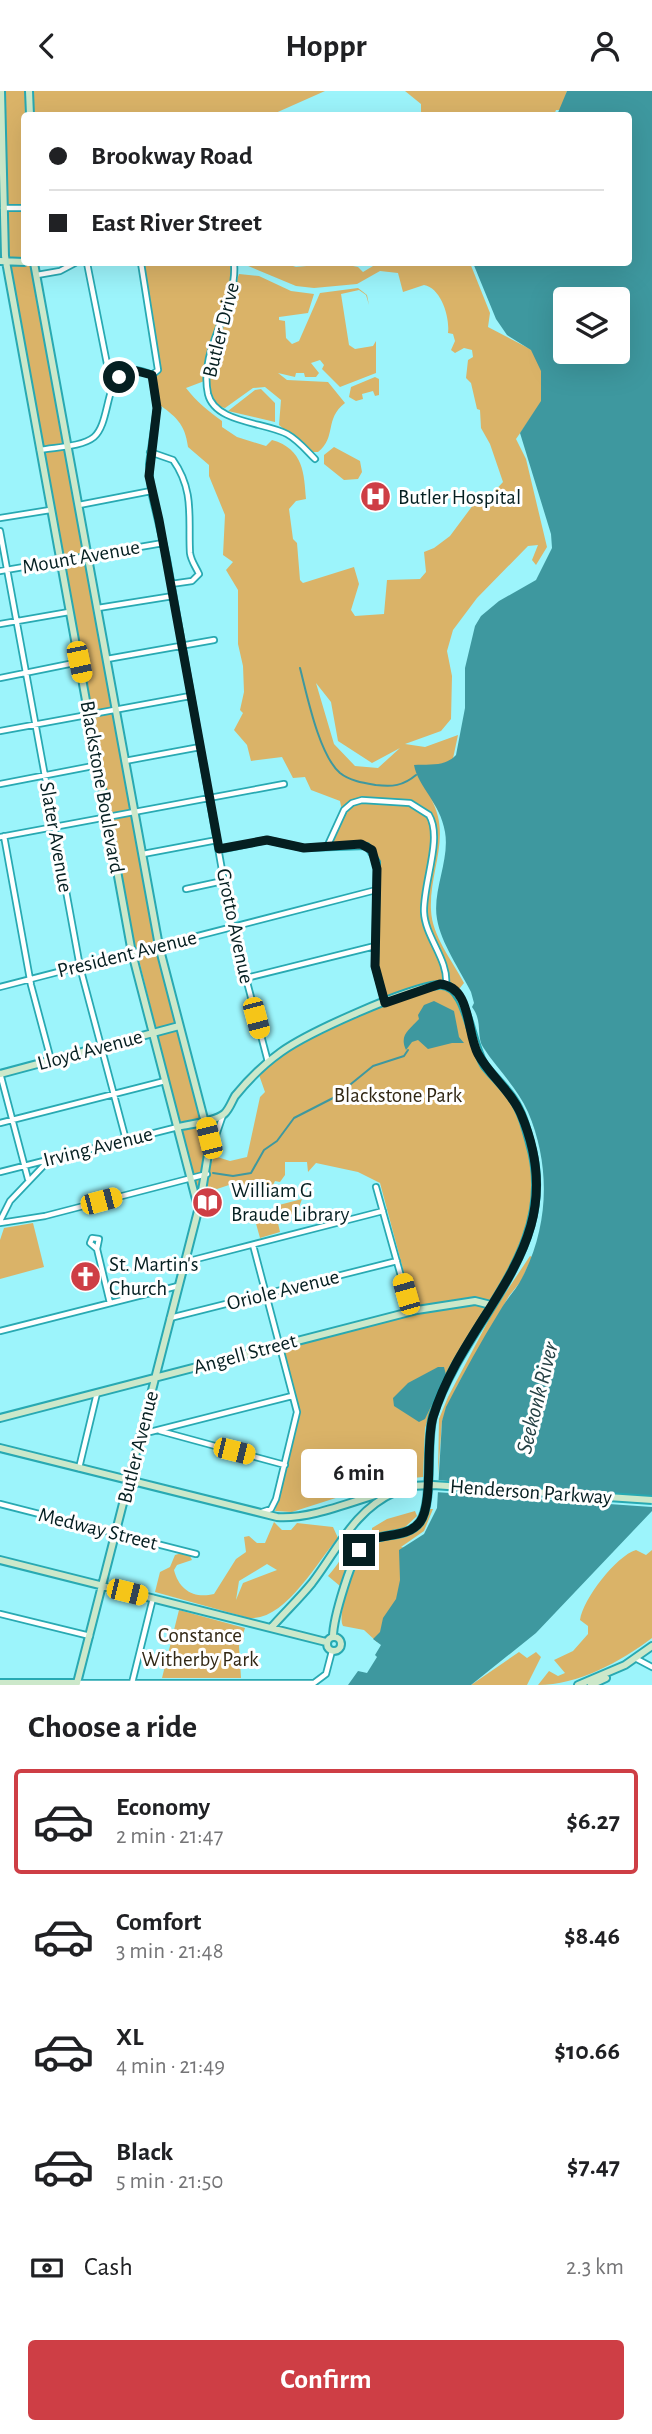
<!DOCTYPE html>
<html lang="en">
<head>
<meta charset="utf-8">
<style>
	:root { --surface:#fff; --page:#f2f2f2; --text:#202124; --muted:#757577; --line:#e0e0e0; --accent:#ce3e45 }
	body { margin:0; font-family:"Alegreya Sans",sans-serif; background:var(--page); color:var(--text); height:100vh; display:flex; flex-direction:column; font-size:26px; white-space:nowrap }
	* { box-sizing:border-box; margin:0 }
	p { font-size:23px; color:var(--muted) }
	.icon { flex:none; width:38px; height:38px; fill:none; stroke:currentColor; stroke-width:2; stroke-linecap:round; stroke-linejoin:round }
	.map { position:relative; height:1594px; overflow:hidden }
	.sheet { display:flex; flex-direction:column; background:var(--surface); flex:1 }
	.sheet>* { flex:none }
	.hud { position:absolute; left:21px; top:21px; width:611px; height:154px; border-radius:7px; box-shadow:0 7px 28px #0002; display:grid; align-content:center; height:154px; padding:0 28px; background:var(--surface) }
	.buttons { position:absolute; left:553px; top:196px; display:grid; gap:14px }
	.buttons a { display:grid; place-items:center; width:77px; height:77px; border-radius:7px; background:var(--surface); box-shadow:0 7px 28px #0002; font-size:35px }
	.end { position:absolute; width:32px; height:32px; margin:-16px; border:9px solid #051f21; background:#fff; box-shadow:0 0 0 4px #fff }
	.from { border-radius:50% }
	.bubble { position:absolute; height:49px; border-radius:7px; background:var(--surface); box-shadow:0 7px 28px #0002; font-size:23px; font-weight:700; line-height:49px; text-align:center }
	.car { position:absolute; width:21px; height:42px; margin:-21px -10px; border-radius:9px; box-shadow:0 0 5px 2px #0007; background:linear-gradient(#f5c518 24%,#345 0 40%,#f5c518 0 76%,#345 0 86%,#f5c518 0) }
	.hud b { display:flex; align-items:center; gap:24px; height:66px; font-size:26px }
	.hud b+b { border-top:2px solid var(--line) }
	.hud i { width:18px; height:18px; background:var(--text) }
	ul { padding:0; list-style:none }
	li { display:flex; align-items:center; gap:21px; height:105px; margin:0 14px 10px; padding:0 14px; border:4px solid transparent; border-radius:7px }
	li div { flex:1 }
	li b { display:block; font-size:26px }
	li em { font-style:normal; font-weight:700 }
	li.on { border-color:var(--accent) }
	li>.icon { width:63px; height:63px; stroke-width:1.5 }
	h2 { padding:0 28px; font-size:32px; line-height:84px }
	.pay { display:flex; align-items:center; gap:18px; height:77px; padding:0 28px; font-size:26px }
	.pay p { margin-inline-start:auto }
	.action { display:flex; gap:14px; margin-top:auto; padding:14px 28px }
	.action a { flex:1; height:80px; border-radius:7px; background:var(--accent); color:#fff; font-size:28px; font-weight:700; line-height:80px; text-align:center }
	header { display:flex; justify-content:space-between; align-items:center; height:91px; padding:0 28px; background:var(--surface); font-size:32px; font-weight:700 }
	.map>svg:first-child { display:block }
	.green { fill:#dab368; fill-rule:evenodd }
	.water { fill:#3e989f; fill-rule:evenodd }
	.pier { fill:#9cf4fb }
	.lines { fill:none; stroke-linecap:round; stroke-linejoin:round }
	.stream { stroke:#3e989f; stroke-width:2 }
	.street-casing { stroke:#28a9b2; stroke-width:8 }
	.secondary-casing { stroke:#28a9b2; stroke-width:10 }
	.street { stroke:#fff; stroke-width:4.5 }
	.secondary { stroke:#cce8ca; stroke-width:6 }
	.secondary-bridge-casing { stroke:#28a9b2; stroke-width:10; stroke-linecap:butt }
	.secondary-bridge { stroke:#cce8ca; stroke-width:6 }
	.route { stroke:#051f21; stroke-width:9 }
	.labels { text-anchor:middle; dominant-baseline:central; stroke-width:6; stroke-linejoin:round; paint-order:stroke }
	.street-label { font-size:21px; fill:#051f21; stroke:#fff }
	.poi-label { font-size:21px; fill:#051f21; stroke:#fff; text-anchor:start }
	.park-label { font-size:21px; fill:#322815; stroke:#fff }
	.water-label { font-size:23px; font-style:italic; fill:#254144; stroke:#fff }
</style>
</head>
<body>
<header><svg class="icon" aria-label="back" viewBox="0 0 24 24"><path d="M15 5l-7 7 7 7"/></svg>Hoppr<svg class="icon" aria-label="person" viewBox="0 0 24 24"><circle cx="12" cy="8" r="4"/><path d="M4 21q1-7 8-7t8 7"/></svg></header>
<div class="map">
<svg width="652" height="1594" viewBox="0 0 652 1594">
	<rect width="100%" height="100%" fill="#9cf4fb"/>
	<path class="green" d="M4 0H25L24 172H31L155 850 205 1050 207 1062 200 1102H197L129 829 9 164Z
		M30 0H325L271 24H30Z
		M405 0H567L561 19H556L554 24H421V13Z
		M143 172H235L234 195 207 289 186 297C197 311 208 320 222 330V336L237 346 266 355 272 349C304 358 304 383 306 408L296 410 289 418 293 448 297 452 300 489 303 492 354 476 359 493 351 519 355 525 384 523 387 489 420 488 426 481 424 461 434 457 450 445 479 406 492 403 503 391 490 353 481 337 480 319 477 318 471 292 466 287 468 269 473 266 472 259 464 257 455 262 451 259 455 250 453 243 448 242C450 226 441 197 424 194L403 201 398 182 380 180 357 193 314 197 296 195 241 172H284L296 176 338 172 358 176 363 181 378 172H470L490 222 488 236 532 259 552 296 516 348 526 368 547 456 536 474 532 469 538 454 528 455 477 507 453 539 447 560 452 585 451 628 441 640 405 653 425 656 458 644 441 724 431 708C452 745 429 780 431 819 432 845 452 869 464 892L455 903 476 967 509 1006 519 1026 534 1084 530 1131 516 1166 437 1306 425 1337 423 1386 392 1389 292 1421 275 1420 300 1324 284 1258 415 1223 380 1092 358 1081 316 1072 308 1081 307 1071H285V1084L280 1091 275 1090 271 1098H253V1104L237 1108 235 1092 217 1098 205 1095 209 1070 212 1071 214 1065 230 1070 247 1066 260 1006 265 1001 258 981 280 962 385 913 376 879 379 771C372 749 345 756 327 760L342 720 340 710 311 699 305 686 293 687 282 666 251 670 247 654 234 639 243 622 240 619 244 601 243 575 238 553V499L226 479 233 471 223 464 225 424 209 385V374L188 356C185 332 175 325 157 312L153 284H159L160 277ZM316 592 331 611 338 650 372 672 400 657 378 677 355 675 334 653Z
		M239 183 259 185 291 200 314 203 308 222 279 226V229L285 230 286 247 292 253 299 250 320 202 358 197 367 204 369 214 366 204 359 199 341 203 349 254 355 258 373 255 376 250V282L340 296 322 278 324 274 320 269 311 272 319 282 316 286H305L304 282H296L295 286 278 282 287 289 328 291 345 312C324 328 337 346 318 361H312L279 334 281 309 265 296 253 297 225 317 217 315C195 284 224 240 233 210 236 201 236 191 239 183Z
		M375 286 379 288V304L375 305 373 300 362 303 363 308 356 310 349 306 351 296Z
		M261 298 275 312V331L228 320 255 299Z
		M334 356 360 370 362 381 358 388 344 389 324 373V364Z
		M302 1108 297 1122 277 1128 280 1141 260 1147 255 1129 264 1127 279 1114Z
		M33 1132 44 1176 0 1188V1149L4 1137Z
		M530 1165 532 1166 521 1190 509 1205 457 1295 442 1330 438 1385 439 1328 448 1306 494 1219Z
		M429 1418H433L424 1440 401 1456 406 1457 405 1490 377 1551 364 1539 343 1535C336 1523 357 1468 366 1456L417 1439Z
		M415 1420 417 1425 404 1437 372 1443V1437L387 1428Z
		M274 1431 282 1439H291L297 1432 333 1436 338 1447C316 1472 285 1530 249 1527L155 1501 160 1481 170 1476 175 1464 182 1462 190 1465 192 1469 177 1474 174 1479C179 1499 194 1508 214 1503L236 1468 246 1461 244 1446 249 1445 257 1452H265ZM267 1473 277 1479 243 1492 236 1509 239 1490Z
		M361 1441 367 1444 355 1456 340 1495 328 1485C341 1471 348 1454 361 1441Z
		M636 1459 646 1464 652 1459V1547C620 1571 578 1594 538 1594L549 1580 558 1585 565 1582 554 1569 573 1560 588 1543V1535L580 1529C583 1508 616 1465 636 1459Z
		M179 1519 245 1537 239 1555 241 1587H162Z
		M519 1561 527 1567 536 1561 541 1566 527 1594H471Z"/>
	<path class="water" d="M567 0H652V1420L536 1542 471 1594H348L358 1580 367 1582 377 1566 375 1564 381 1554 373 1548 380 1541 383 1527 396 1508 400 1489 399 1459 424 1443 437 1417 442 1330 446 1316C463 1283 481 1250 501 1218 507 1207 517 1198 522 1187 549 1135 551 1075 528 1021 517 996 497 978 483 956 476 945 483 930 472 916L474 912 471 901C460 879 441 852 437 828 432 800 450 769 445 741 440 711 418 696 414 674 429 673 445 676 456 664L465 617V577L475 535 481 525 499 510 536 489 552 457 551 443 520 342 541 310V280L531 259 507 244 496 228 473 172H628V24H557ZM565 208H618V261H565Z
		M434 910 454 920 459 946 464 952H452L428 958 418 949 412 951 406 959C399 944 409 939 419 928L418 924 424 914Z
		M438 1276H444L446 1284 425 1328 419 1331 394 1315 393 1307 408 1292Z"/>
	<path class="pier" d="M435 1389 652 1405V1416L435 1401Z"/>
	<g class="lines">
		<path class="stream" d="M300 577C307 604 319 664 340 682 350 690 364 692 376 694 392 696 403 695 416 684
			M213 1082 233 1085 251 1082 264 1059 277 1050 294 1027 335 1006 373 975 404 965 408 959"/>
		<defs>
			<path id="street" d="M3 117H24
				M87 172 109 283 114 291
				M234 172C238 217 198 257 208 303 215 332 264 331 287 343 298 349 306 359 315 368
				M37 184 60 180 75 172
				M152 284 157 317 149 373 151 400 167 468 231 830 268 971
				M40 359C55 356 82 356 94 346 115 328 100 260 152 284L158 279 141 172
				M150 361 173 369C195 400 188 428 190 462 191 470 196 476 199 483L192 490 171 493
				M79 414 151 400
				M0 427 50 419
				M0 440 80 876 126 1049
				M0 480 163 452
				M98 517 173 505
				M0 533 69 521
				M107 568 214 549
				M0 587 79 571
				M0 640 190 605
				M125 670 200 656
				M0 693 98 674
				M4 745 31 894 51 969
				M0 746 284 693
				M327 756 344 719 352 712 362 709 410 712 429 724C443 747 423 792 424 821 425 846 449 869 446 894
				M219 759 267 749 304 757 367 755 377 771 375 875 385 912
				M143 763 217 749
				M186 798 223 790
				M246 887 375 855
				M0 896 376 799
				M0 982 28 1088
				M0 1032 165 990
				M211 1059 223 1024
				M0 1081 178 1036
				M376 1096 411 1221
				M0 1130 10 1110 49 1069
				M0 1132 45 1125 207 1083
				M253 1154 297 1321 276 1408 271 1418 262 1421
				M97 1158 99 1148 92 1147 90 1152 97 1158 110 1212
				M185 1171 383 1120
				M170 1227 397 1170
				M0 1240 178 1195
				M160 1340 285 1374
				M142 1343 292 1305
				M79 1377 97 1302
				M0 1413 196 1463
				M0 1523 90 1545
				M635 1567 652 1576
				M77 1592H314L326 1583 332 1560
				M132 1592 153 1507"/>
			<path id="secondary" d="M1 0 5 165 132 862 198 1116
				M29 0 30 24
				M0 170 24 171
				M0 983 179 935
				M178 1036C190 1033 214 1031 224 1023 229 1019 232 1010 235 1005 248 989 264 973 281 961 309 941 405 898 438 894 468 890 470 954 485 975 494 986 505 996 513 1008 522 1021 526 1037 530 1052 562 1159 462 1232 433 1325 425 1352 434 1411 420 1431 407 1448 382 1441 366 1451 352 1460 333 1529 333 1546
				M0 1327 417 1219 475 1210 491 1214
				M0 1357 277 1426C318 1429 368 1402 410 1395
				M0 1469 326 1551
				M271 1537C284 1522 299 1508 312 1492 338 1458 354 1419 395 1401
				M327 1553a7 7 0 1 1 14 0a7 7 0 1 1-14 0Z
				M0 1592H77L200 1112 210 1051 159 855 34 172
				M578 1594 625 1574 652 1555
				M591 1594 606 1587"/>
		</defs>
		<use href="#street" class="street-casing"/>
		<use href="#secondary" class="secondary-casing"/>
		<use href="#street" class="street"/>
		<use href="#secondary" class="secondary"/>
		<defs>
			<path id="secondary-bridge" d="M410 1395 433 1394 652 1409"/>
		</defs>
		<use href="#secondary-bridge" class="secondary-bridge-casing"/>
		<use href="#secondary-bridge" class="secondary-bridge"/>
	</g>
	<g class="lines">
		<path class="route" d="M119 286 133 279 152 284 157 317 149 385 159 429 219 758 267 749 304 757 361 753 372 759 377 778 375 875 385 912 440 893C472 896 466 941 478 963 490 985 511 1000 521 1023 577 1155 467 1215 433 1326 425 1352 434 1412 420 1431 405 1451 372 1438 359 1459"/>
	</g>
	<defs>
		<symbol id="hospital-disc" viewBox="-11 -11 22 22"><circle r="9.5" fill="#ce3e45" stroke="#fff"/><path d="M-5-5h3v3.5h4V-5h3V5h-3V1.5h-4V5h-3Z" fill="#fff"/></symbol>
		<symbol id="library-disc" viewBox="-11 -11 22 22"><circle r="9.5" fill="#ce3e45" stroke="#fff"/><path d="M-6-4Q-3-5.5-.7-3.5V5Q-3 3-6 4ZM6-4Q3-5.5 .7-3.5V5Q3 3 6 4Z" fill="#fff"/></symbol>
		<symbol id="church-disc" viewBox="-11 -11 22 22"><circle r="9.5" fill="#ce3e45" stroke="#fff"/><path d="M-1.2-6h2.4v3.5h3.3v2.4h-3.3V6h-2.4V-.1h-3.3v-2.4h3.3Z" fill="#fff"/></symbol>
	</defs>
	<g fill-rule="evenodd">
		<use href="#hospital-disc" x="358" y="388" width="35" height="35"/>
		<use href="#library-disc" x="190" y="1094" width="35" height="35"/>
		<use href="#church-disc" x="68" y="1168" width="35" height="35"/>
	</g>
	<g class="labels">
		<g class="street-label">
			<text transform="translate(221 239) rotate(-76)">Butler Drive</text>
			<text transform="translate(81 466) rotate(-10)">Mount Avenue</text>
			<text transform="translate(102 696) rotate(80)">Blackstone Boulevard</text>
			<text transform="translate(56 746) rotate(80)">Slater Avenue</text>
			<text transform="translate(235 835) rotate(78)">Grotto Avenue</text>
			<text transform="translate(127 863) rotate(-14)">President Avenue</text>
			<text transform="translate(90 959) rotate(-15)">Lloyd Avenue</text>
			<text transform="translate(98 1056) rotate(-14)">Irving Avenue</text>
			<text transform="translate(283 1199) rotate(-14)">Oriole Avenue</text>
			<text transform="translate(245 1263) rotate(-15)">Angell Street</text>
			<text transform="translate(138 1356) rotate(-76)">Butler Avenue</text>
			<text transform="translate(531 1401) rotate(4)">Henderson Parkway</text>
			<text transform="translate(98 1438) rotate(14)">Medway Street</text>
		</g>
		<g class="poi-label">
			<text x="398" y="406">Butler Hospital</text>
			<text x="231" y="1099">William G<tspan x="231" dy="24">Braude Library</tspan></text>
			<text x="109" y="1173">St. Martin's<tspan x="109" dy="24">Church</tspan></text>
		</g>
		<g class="park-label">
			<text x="398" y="1004">Blackstone Park</text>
			<text x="200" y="1544">Constance<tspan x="200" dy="24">Witherby Park</tspan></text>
		</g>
		<g class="water-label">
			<text transform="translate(538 1307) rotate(-76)">Seekonk River</text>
		</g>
	</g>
</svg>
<div class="buttons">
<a><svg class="icon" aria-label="layers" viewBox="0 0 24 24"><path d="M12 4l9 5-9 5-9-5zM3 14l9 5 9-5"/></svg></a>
</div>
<i class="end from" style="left:119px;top:286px"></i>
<i class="end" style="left:359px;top:1459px"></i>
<div class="bubble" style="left:301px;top:1358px;width:116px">6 min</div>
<i class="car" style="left:79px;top:571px;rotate:168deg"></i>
<i class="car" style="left:256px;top:927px;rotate:165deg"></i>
<i class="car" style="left:209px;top:1047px;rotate:346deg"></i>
<i class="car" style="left:101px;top:1110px;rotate:75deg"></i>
<i class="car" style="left:406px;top:1203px;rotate:344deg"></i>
<i class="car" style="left:234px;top:1360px;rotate:104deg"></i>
<i class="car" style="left:127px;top:1501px;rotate:104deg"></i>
<div class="hud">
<b><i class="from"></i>Brookway Road</b>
<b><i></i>East River Street</b>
</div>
</div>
<section class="sheet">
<h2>Choose a ride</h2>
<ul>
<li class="on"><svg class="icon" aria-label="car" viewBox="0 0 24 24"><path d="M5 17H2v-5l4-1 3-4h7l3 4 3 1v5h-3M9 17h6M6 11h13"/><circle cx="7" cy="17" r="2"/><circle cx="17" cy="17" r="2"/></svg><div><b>Economy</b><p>2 min · 21:47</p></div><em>$6.27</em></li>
<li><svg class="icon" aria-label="car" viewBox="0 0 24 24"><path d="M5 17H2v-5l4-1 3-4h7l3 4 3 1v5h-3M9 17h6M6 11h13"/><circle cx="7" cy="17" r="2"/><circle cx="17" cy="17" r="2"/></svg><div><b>Comfort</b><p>3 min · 21:48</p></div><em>$8.46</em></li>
<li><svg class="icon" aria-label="car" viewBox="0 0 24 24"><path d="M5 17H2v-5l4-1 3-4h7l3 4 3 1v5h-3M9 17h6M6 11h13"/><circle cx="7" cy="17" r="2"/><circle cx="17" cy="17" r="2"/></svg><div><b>XL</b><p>4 min · 21:49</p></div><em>$10.66</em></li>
<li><svg class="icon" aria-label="car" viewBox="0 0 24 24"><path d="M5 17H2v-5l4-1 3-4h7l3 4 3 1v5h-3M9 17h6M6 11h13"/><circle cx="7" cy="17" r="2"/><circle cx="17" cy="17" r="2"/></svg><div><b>Black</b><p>5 min · 21:50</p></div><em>$7.47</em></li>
</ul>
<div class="pay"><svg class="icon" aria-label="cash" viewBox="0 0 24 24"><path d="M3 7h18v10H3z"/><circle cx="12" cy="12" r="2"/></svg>Cash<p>2.3 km</p></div>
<div class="action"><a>Confirm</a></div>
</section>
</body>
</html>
